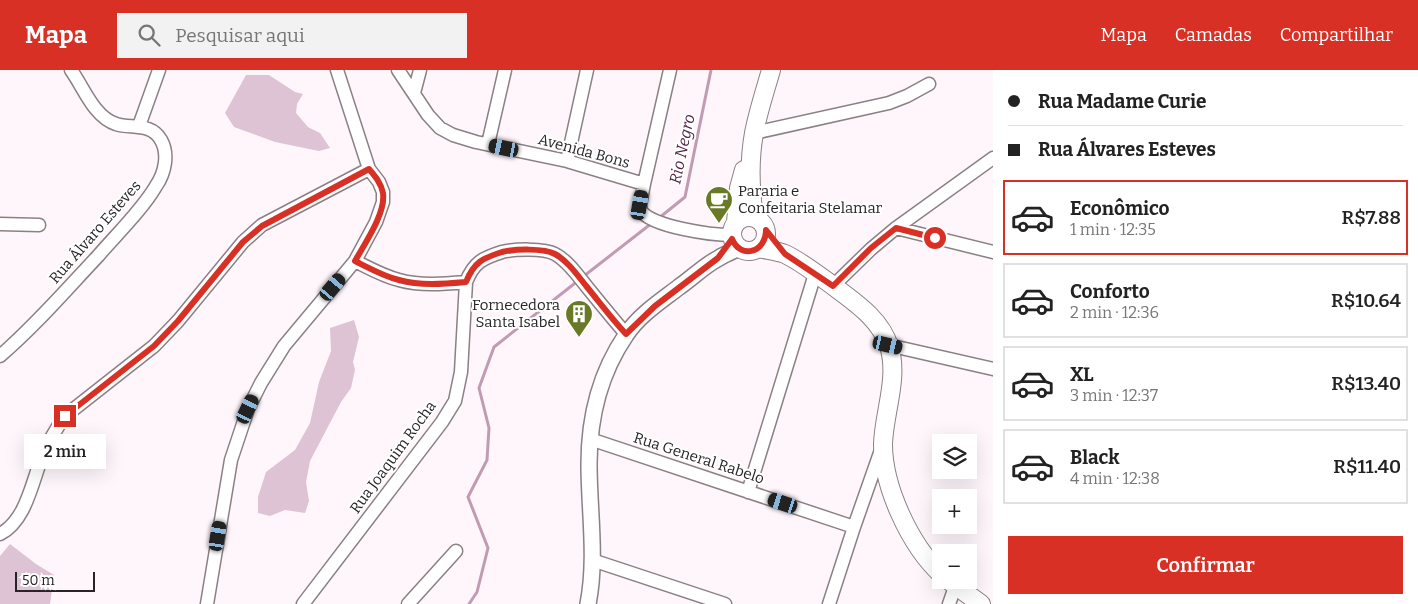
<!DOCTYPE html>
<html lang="pt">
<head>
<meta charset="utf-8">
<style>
	:root { --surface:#fff; --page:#f2f2f2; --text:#222; --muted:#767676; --line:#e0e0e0; --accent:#d93025 }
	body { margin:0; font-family:Bitter,serif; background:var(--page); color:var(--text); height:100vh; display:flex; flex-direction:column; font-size:19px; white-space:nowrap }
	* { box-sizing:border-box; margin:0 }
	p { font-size:16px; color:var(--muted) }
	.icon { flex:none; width:28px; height:28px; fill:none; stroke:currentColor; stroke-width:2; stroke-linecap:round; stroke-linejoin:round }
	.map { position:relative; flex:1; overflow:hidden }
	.side { display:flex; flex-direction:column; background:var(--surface); width:425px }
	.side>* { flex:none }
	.top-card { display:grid; align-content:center; height:110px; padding:0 15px; background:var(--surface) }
	.fabs { position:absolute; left:932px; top:364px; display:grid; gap:10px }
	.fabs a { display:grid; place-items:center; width:45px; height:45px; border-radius:0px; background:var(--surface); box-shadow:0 5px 20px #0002; font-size:25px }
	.scale { position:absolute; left:15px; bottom:12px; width:80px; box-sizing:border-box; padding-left:5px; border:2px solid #282426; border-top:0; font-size:14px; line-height:18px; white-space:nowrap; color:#282426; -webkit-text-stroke:4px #fff; paint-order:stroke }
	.end { position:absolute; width:22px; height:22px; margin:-11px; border:6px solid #d93025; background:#fff; box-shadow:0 0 0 2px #fff }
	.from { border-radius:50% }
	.bubble { position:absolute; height:35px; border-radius:0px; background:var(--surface); box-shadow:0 5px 20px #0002; font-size:16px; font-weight:600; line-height:35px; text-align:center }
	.car { position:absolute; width:15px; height:30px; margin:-15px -8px; border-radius:6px; box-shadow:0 0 4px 1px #0007; background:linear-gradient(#222 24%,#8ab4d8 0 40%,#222 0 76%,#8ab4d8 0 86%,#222 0) }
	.top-card b { display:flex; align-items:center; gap:18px; height:48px; font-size:19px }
	.top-card b+b { border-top:1px solid var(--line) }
	.top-card i { width:12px; height:12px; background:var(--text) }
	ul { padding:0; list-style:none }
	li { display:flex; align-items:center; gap:15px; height:75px; margin:0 10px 8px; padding:0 5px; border:2px solid var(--line); border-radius:0px }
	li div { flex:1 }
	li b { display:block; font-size:19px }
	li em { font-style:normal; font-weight:600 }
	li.on { border-color:var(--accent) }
	li>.icon { width:45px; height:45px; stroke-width:1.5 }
	.button { display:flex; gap:10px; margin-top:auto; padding:10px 15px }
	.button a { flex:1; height:58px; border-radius:0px; background:var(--accent); color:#fff; font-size:20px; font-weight:600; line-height:58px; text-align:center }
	header { display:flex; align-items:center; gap:30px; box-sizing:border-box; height:70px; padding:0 25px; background:var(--accent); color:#fff }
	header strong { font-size:24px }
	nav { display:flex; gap:28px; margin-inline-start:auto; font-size:18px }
	.search { width:350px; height:45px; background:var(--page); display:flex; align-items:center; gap:12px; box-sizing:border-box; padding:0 18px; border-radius:0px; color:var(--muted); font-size:19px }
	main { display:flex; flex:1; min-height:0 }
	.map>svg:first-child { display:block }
	.green { fill:#ddc3d3 }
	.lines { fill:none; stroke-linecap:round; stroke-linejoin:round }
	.stream { stroke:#c09cb3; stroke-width:3 }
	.minor-casing { stroke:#8a8086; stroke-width:15 }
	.tertiary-casing { stroke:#8a8086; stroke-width:18 }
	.secondary-casing { stroke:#8a8086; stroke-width:20 }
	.minor { stroke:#fff; stroke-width:12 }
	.tertiary { stroke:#fff; stroke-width:15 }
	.secondary { stroke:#fff; stroke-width:18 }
	.route { stroke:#d93025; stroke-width:6 }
	.labels { text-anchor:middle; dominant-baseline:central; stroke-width:4; stroke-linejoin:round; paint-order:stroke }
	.street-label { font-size:15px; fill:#282426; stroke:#fff }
	.poi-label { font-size:15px; fill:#282426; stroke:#fff; text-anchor:start }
	.water-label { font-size:16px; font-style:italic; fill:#512343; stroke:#fff }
</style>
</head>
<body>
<header>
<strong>Mapa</strong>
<div class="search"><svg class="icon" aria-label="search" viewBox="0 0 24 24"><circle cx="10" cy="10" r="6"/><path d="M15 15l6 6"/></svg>Pesquisar aqui</div>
<nav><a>Mapa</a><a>Camadas</a><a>Compartilhar</a></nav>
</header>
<main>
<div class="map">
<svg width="993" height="534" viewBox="0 0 993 534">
	<rect width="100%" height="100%" fill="#fff6fb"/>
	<path class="green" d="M246 5H269L295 22 303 24 297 34 296 43 308 57 320 63 330 78 319 81 275 72 234 57 225 43Z
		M354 250 359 267 353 292 355 300 351 318 341 332 310 391 306 412 309 431 305 443 285 440 270 446 258 443V427L266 402 295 380 310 353 319 312 331 281 330 258Z
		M10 474 36 494 54 505 50 534H0V486Z"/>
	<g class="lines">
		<path class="stream" d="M659 148 685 127 711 0
			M584 206 652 153
			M469 534 477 522 488 478 468 427 487 390 489 358 479 318 494 277 579 210"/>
		<defs>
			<path id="minor" d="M398 0 428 45 440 58 453 65 476 72 567 91 644 114
				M670 0 644 114 640 135 641 141C653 157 711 165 732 165
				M414 23 420 0
				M139 56 159 0
				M754 63 889 33 907 26 929 14
				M488 74 505 0
				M567 91 587 0
				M0 154 39 155
				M896 158 993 182
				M355 191C369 198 383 206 399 210 420 216 444 214 466 212 474 192 483 188 502 182 514 179 544 178 555 184 568 191 578 206 587 217 600 233 613 249 626 264
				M833 216 871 179 896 158 993 88
				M888 275 993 299
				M0 286C35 256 66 220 98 186 116 165 142 140 156 116 165 103 169 84 161 70 151 52 130 59 116 54 94 47 84 18 71 0
				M590 369 854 457
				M748 422 815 204
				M0 464C26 451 32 412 42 387 48 372 56 359 65 346L154 276 178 251 243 172 262 155 369 99
				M592 490 725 534
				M207 534 231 390 248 339 261 313 284 276 355 191 376 152 383 132V122L379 112 369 99 337 0
				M303 534 442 352 455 331 461 302 466 212
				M408 534 456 481
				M829 534 854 457 881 380
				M949 534 955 517"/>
			<path id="tertiary" d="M588 534C597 488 589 441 589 394 589 349 600 303 626 265 639 245 661 231 679 217 692 208 705 195 719 188 725 184 733 181 739 178"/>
			<path id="secondary" d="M732 164a17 17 0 1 1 34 0a17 17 0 1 1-34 0Z
				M754 147C750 120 749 91 754 63 758 42 765 21 771 0
				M736 152 739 118 744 100
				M759 178C767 180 777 181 785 184 798 190 824 209 836 218 857 234 880 249 889 276 899 308 884 342 883 374 883 417 910 475 941 504
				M948 510 981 534"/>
		</defs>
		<use href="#minor" class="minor-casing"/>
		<use href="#tertiary" class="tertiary-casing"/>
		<use href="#secondary" class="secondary-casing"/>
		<use href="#minor" class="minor"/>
		<use href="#tertiary" class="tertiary"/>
		<use href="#secondary" class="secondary"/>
	</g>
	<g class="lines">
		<path class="route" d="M65 346 154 276 178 251 243 172 262 156 369 99C375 106 381 113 383 123 386 143 365 173 355 191 369 198 383 206 399 210 420 216 444 214 466 212 474 192 483 188 502 182 515 179 544 178 555 184 568 191 578 206 587 217 600 233 612 249 626 264L655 236 718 188 732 169C741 190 766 182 766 160L785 184 833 216 871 178 896 158 935 168"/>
	</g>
	<defs>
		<symbol id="cafe-pin" viewBox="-11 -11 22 30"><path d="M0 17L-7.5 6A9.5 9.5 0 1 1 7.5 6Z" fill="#6a7926" stroke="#fff"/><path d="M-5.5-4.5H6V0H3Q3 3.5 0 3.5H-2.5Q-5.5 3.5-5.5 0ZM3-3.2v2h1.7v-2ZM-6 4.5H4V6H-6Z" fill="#fff"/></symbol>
		<symbol id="building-pin" viewBox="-11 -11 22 30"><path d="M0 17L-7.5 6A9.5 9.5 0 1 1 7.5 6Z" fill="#6a7926" stroke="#fff"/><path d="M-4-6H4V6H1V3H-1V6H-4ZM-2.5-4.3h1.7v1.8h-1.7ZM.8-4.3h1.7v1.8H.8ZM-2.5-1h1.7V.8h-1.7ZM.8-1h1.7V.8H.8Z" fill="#fff"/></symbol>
	</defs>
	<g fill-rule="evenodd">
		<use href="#cafe-pin" x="703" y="114" width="32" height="43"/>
		<use href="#building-pin" x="563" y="228" width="32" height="43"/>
	</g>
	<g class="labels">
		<g class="street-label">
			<text transform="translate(584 81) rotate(15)">Avenida Bons</text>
			<text transform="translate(95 162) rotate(-49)">Rua Álvaro Esteves</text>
			<text transform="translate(393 387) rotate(-54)">Rua Joaquim Rocha</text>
			<text transform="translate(699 388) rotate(18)">Rua General Rabelo</text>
		</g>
		<g class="poi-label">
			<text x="738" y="121">Pararia e<tspan x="738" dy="17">Confeitaria Stelamar</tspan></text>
			<text x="560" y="235" text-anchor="end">Fornecedora<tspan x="560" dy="17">Santa Isabel</tspan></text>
		</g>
		<g class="water-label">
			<text transform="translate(682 79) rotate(-78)">Rio Negro</text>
		</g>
	</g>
</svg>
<div class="fabs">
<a><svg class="icon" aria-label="layers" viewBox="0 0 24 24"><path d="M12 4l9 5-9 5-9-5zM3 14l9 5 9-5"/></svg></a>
<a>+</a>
<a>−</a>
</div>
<div class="scale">50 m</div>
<i class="end from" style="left:935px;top:168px"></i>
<i class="end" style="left:65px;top:346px"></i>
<div class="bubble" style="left:24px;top:364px;width:82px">2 min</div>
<i class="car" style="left:504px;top:78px;rotate:282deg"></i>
<i class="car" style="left:640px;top:135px;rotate:10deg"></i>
<i class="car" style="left:333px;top:217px;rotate:40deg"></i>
<i class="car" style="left:888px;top:275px;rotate:103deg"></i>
<i class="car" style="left:248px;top:339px;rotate:25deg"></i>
<i class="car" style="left:783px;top:433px;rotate:288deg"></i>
<i class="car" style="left:218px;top:466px;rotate:9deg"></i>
</div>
<section class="side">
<div class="top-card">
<b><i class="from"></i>Rua Madame Curie</b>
<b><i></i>Rua Álvares Esteves</b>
</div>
<ul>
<li class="on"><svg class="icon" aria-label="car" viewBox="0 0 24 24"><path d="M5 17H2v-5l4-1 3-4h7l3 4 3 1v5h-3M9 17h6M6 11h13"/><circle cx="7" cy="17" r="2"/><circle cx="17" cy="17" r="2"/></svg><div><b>Econômico</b><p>1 min · 12:35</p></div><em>R$7.88</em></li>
<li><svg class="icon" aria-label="car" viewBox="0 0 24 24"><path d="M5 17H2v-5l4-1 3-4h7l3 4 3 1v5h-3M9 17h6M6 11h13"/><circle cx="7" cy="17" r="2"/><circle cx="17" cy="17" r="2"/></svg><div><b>Conforto</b><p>2 min · 12:36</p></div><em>R$10.64</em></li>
<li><svg class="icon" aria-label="car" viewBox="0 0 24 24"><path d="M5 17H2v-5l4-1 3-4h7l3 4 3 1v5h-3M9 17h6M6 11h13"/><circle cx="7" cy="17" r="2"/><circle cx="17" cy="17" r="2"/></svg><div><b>XL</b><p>3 min · 12:37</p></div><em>R$13.40</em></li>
<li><svg class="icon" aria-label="car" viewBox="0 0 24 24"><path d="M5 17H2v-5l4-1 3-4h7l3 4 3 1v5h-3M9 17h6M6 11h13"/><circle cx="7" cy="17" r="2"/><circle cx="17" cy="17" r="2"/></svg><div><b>Black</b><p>4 min · 12:38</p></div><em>R$11.40</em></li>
</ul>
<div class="button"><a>Confirmar</a></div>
</section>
</main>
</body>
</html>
